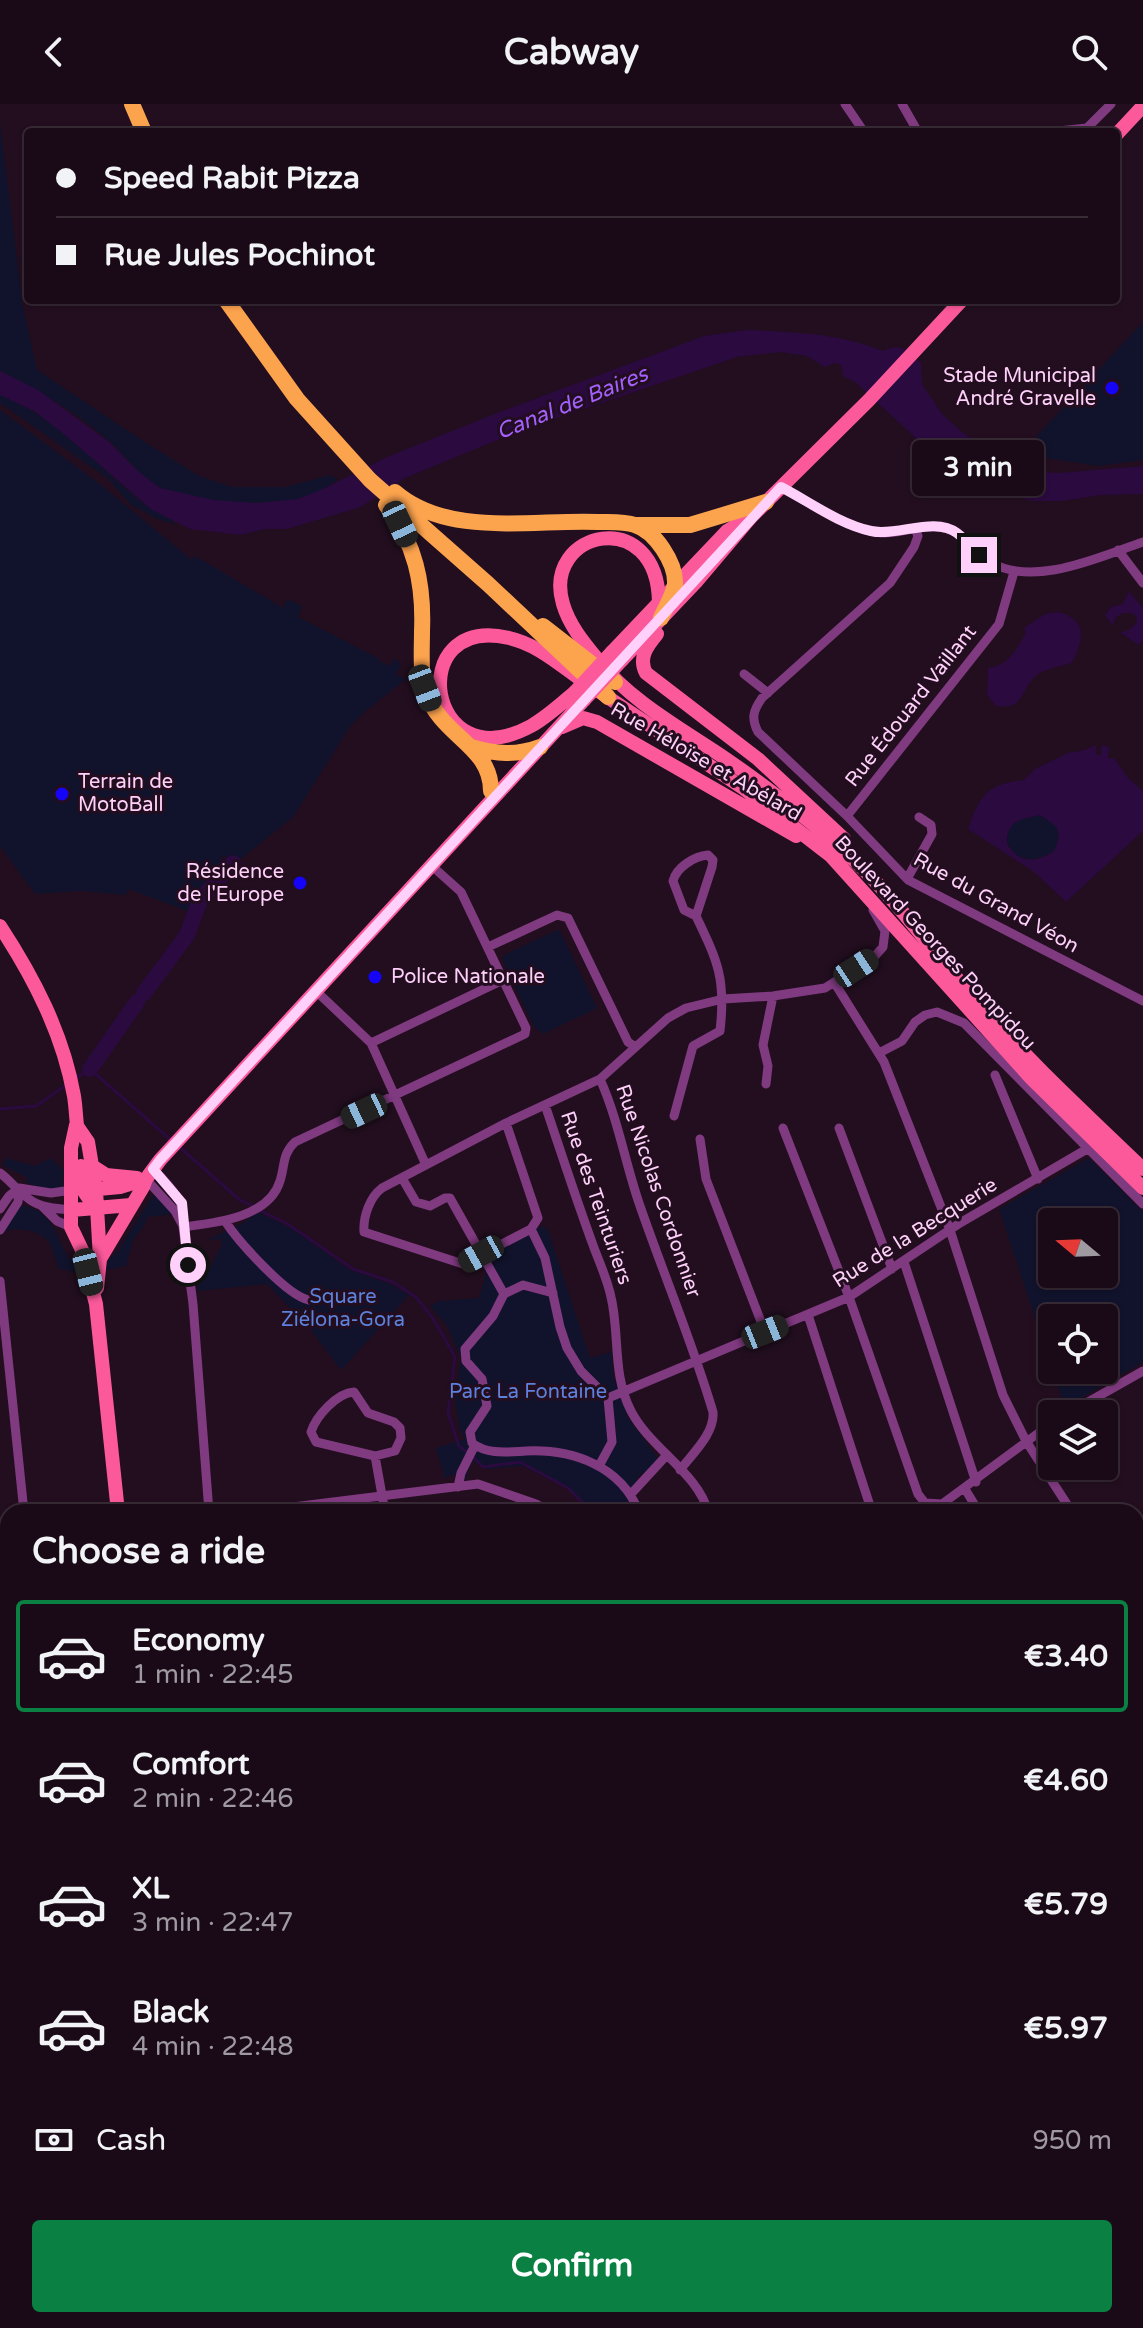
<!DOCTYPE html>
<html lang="en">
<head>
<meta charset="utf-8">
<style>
	:root { --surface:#1a0a17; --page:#231320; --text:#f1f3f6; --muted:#9f9aa1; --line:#382b36; --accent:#0b8043 }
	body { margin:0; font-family:"Varela Round",sans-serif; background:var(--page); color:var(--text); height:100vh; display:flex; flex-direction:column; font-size:30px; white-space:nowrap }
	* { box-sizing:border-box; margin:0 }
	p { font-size:26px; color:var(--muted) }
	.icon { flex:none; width:44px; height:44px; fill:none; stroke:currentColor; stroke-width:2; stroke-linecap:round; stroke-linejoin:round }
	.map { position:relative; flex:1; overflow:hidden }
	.drawer { position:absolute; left:0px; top:1400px; width:1144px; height:824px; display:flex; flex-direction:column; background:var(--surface); border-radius:24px 24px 0 0; box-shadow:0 2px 6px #0004,0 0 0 2px var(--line) }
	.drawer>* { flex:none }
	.guide { position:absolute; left:24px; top:24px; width:1096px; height:176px; border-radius:8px; box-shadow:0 2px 6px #0004,0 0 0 2px var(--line); display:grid; align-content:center; height:176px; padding:0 32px; background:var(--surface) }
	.needle { width:52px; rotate:289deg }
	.fabs { position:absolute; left:1038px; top:1104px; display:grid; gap:16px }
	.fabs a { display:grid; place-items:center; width:80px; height:80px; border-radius:8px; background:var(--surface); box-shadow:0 2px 6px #0004,0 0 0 2px var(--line); font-size:40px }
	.end { position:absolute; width:36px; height:36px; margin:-18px; border:10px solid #fed0fa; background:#111; box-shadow:0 0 0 4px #111 }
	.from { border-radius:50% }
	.bubble { position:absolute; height:56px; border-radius:8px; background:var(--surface); box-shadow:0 2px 6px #0004,0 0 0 2px var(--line); font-size:26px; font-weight:700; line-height:56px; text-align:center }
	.car { position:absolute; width:24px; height:48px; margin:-24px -12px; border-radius:10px; box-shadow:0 0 6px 2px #0007; background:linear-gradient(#222 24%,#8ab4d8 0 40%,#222 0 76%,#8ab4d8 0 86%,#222 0) }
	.guide b { display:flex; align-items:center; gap:28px; height:76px; font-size:30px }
	.guide b+b { border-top:2px solid var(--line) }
	.guide i { width:20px; height:20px; background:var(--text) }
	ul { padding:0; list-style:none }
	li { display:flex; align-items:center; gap:24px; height:112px; margin:0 16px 12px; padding:0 16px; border:4px solid transparent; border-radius:8px }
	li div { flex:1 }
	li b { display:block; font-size:30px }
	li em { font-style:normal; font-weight:700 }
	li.selected { border-color:var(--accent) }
	li>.icon { width:72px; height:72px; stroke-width:1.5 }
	h2 { padding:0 32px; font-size:36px; line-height:96px }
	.pay { display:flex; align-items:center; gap:20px; height:88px; padding:0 32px; font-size:30px }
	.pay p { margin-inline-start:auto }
	.cta { display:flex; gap:16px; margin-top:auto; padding:16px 32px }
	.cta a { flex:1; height:92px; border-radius:8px; background:var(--accent); color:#fff; font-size:32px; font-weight:700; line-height:92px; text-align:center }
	header { display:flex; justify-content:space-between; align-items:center; height:104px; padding:0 32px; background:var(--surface); font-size:36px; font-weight:700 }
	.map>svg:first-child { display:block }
	.green { fill:#11132c; fill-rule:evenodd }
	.water { fill:#2a0a3f; fill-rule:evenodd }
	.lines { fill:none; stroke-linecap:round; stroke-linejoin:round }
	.stream { stroke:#2a0a3f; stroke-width:3 }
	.canal { stroke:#2a0a3f; stroke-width:9 }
	.river { stroke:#2a0a3f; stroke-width:16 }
	.street { stroke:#803a80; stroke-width:9 }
	.secondary { stroke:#fb69fc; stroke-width:12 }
	.primary { stroke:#fc599b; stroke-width:14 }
	.highway { stroke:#fca34e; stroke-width:16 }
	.primary-bridge { stroke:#fc599b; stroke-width:14 }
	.route { stroke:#fed0fa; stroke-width:10 }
	.poi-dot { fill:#1504f6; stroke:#220e1f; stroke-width:3 }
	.labels { text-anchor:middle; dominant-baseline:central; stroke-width:6; stroke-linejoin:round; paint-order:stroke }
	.poi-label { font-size:20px; fill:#fed0fa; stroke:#220e1f; text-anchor:end }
	.street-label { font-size:20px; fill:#fed0fa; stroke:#220e1f }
	.park-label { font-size:20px; fill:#5d81dd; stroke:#220e1f }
	.water-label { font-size:22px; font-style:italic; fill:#a460fc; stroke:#220e1f }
</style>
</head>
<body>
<header><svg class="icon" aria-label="back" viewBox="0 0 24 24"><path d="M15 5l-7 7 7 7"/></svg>Cabway<svg class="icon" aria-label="search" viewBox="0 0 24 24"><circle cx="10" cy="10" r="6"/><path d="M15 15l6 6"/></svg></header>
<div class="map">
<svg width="1143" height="2224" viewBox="0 0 1143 2224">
	<rect width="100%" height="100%" fill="#220e1f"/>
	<path class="green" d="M0 18 23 204 37 266 140 335 199 372 232 383H286L330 371 338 376C326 384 313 391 299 395 270 403 185 398 159 383 138 372 126 352 109 337 77 309 38 286 0 267Z
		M1143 218V356L1098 362 1020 350Z
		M0 291C60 314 100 367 150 404 159 411 169 412 176 421L155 414 130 400 107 374 0 299Z
		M0 306 101 381 192 456 195 452 283 504 287 495 302 502 298 513 374 552 379 555V557L390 562 394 554 401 560 396 571 406 575 362 610 349 624 293 713 238 757 223 752 193 809 128 785 126 791 81 787 35 790 0 742Z
		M1040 711C1059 724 1063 724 1054 747 1036 758 1018 760 1007 739 1007 716 1021 715 1040 711Z
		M557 826 560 827 597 904 543 930 534 923 502 855 504 851Z
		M6 1054 35 1062 51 1054 64 1067 62 1083 45 1086 25 1078 28 1074 2 1061Z
		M1089 1054 1143 1108V1258L1071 1300 1068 1297 1065 1298V1303L1052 1266H1104V1214H1052V1265L999 1105ZM1052 1118H1104V1170H1052Z
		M153 1091 158 1092 173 1110 147 1113 145 1121 134 1134 126 1162 105 1166 109 1155 118 1147Z
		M18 1101C61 1106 53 1140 77 1163L75 1168 59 1165C55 1157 54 1147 50 1140 39 1124 18 1124 1 1127Z
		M258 1108 292 1125 350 1166 390 1180 409 1191 341 1266 311 1226 267 1180 198 1187 196 1163 211 1162 222 1140 221 1135 207 1136 243 1119Z
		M541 1122 548 1126 590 1254 612 1248 613 1273 629 1309 626 1311 659 1356 637 1374 633 1389 649 1408H590L565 1383 522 1362 487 1365 472 1357 465 1376 461 1372 453 1370 445 1375 436 1344 465 1335 460 1326 455 1297 461 1254 447 1222 430 1202 439 1197 479 1194 486 1169 480 1158Z"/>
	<path class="water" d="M747 226C794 228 839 229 883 247 901 238 907 246 921 259L922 280 942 310 963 329 995 349 1014 366 1058 369 1143 362V390L1101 391 1062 397H1031L956 371 855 278 843 272 841 261 835 259 825 263 807 252 780 248 737 253 519 327 405 374 361 403 287 425H265L240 431 190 425 152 406 65 331 34 307 0 291V267L38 286 108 337 139 368 160 384 214 396 257 399 298 395 323 385 387 353 497 309 704 232Z
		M1129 487 1143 504V536L1138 541 1120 528 1127 527 1137 519 1136 512 1131 509H1123L1115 514 1113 522 1105 511 1111 503 1123 500Z
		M1058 508C1088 515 1084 536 1072 559 1062 562 1049 564 1040 569 1020 581 1027 607 996 602L987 591 988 564C1009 561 1016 546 1026 529L1024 524 1045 510Z
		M1096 641V650L1100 652 1102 641 1109 643 1108 654 1115 655 1128 674 1143 687V727L1066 798 1034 768 968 725C979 691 989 679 1024 676L1035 665 1068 649 1084 646ZM1040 711C1059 724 1063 724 1054 747 1036 759 1018 760 1007 739 1007 716 1021 715 1040 711Z"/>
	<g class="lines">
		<path class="stream" d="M74 975 90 965 172 1037
			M0 1005 36 1002 65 982
			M178 1042 240 1096 253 1102
			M259 1106 288 1120 353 1165 393 1178 416 1193 434 1216 455 1253 448 1309 459 1342 467 1348
			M473 1353 483 1363 520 1358 568 1384 592 1408
			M1136 1603 1143 1600"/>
		<path class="canal" d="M738 2224V2216"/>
		<path class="river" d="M144 889 187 831 200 796 233 759
			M90 965 137 898"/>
		<path class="street" d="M845 0 864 28
			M902 0 918 28
			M1049 28 1087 24 1111 0
			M781 383C809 398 850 427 881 429 903 430 926 418 948 425 964 430 975 449 990 458 1034 484 1099 453 1143 438
			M915 425 918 432 914 443 890 479 762 594C753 607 751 614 758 628L847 712 908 776 1143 897
			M1118 446 1143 479
			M744 570 768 589
			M847 712 999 520 1014 468
			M907 775 932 730 931 721 919 713
			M488 843 557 811 568 814 628 938 634 942
			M834 878 884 958 950 1126 1003 1291 1026 1337 1072 1408
			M317 888 371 939 426 1061
			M371 939 503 876
			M879 949 902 937 915 918 925 911 937 908 964 919 1143 1100
			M995 971 1038 1075
			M600 975C618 1015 625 1058 639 1099 663 1169 692 1237 713 1308 715 1329 693 1349 680 1366
			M766 980 768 962 763 941 773 892
			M545 1001C561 1048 576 1095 593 1141 599 1158 607 1174 611 1193 620 1231 612 1270 631 1307 650 1344 699 1370 708 1408
			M674 1012 693 942 720 927C726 875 718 858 696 812L684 806 673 777C676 764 694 752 708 751L713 756 712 763 696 812
			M506 1019 538 1114 531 1125 463 1160 364 1128C363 1112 370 1093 382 1084L506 1019 600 975 668 914 686 904 723 895 773 892 825 884 875 852 883 843 885 827 873 806
			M783 1024 849 1193 918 1390 925 1399
			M839 1024 892 1165
			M700 1035 706 1075 765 1228
			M153 1065C170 1082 187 1098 183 1123L193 1200 209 1408
			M0 1069C11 1077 18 1088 29 1095 40 1104 59 1105 72 1106
			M402 1074 416 1098 430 1102 445 1094H450L504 1190 493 1212 465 1245 466 1257 482 1275 487 1302 470 1328 472 1339C488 1351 507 1348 526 1347 573 1345 621 1362 639 1408
			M146 1075 175 1107 183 1122
			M19 1084 51 1089 72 1086
			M42 1102 57 1117 71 1123
			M0 1105 9 1092 19 1084
			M225 1117C238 1137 287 1192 309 1196
			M183 1123C214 1119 269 1114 280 1077 285 1062 282 1050 295 1038L525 930 526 924 461 788 432 762
			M531 1125 545 1154 560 1223 567 1244 581 1267 608 1294 612 1338 599 1362
			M0 1126 18 1098 19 1084
			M904 1158 976 1378
			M0 1177 24 1408
			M504 1190 523 1181 553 1189
			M808 1211 872 1408
			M354 1288 368 1309 394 1318 400 1324 401 1334 395 1347 375 1352 316 1338 311 1328C316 1312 337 1289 354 1288Z
			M608 1294 849 1193 960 1119 1087 1045
			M1067 1310 1143 1267
			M375 1352 385 1408
			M458 1383 461 1369 475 1341
			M965 1385 979 1408
			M631 1390 666 1352
			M252 1408 478 1380 536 1400 550 1408
			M885 1408 918 1406 925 1399 942 1400 1052 1319
			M1136 1505 1143 1515
			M0 1544H8
			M1136 1592 1143 1588
			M1136 1655 1143 1652
			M1136 1837 1143 1834
			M1136 1876 1143 1875
			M1136 1928 1143 1926
			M0 2008 8 1994
			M1136 2075 1143 2072
			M0 2076H8
			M0 2174H8
			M1136 2195 1143 2192
			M217 2216 220 2224
			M273 2216 274 2224
			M322 2216 323 2224
			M361 2216 363 2224
			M599 2216 600 2224
			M81 2224 82 2216
			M421 2224 470 2220 494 2224
			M621 2224 652 2221
			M745 2224V2216"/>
		<path class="secondary" d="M1136 2214 1143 2224
			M1060 2216 1066 2224"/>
		<path class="primary" d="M1116 31 1143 2
			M659 499C658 400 541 426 563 500 569 521 584 539 598 556 631 598 682 625 726 655 771 686 814 719 854 756 900 799 935 851 977 898 1028 957 1086 1010 1143 1065
			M657 530C647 542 638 554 646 569L758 655 844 735
			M612 548 727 427 744 417
			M622 556 696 478 751 413 869 296 962 196
			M575 588C561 600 547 613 531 622 426 679 403 509 509 534 537 540 560 561 583 577
			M600 588 743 684 831 752 1031 974 1143 1084
			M562 623 583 614 597 618 796 732
			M0 822C34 874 63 930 74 992 76 1004 76 1017 78 1029
			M76 1021 71 1044V1123L82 1146 96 1200 118 1408
			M77 1022 88 1038 96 1086 100 1155 97 1184
			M81 1062 83 1086 96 1105
			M92 1062 106 1071 137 1074
			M87 1086 120 1083 146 1075
			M72 1106 131 1101
			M100 1155 143 1083 146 1075 160 1056 584 596
			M0 1834 8 1814"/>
		<path class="highway" d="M132 0 144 28
			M226 196 297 295 370 376 488 480 608 593
			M395 388C448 434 534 415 598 418 610 418 624 417 635 421 655 427 676 459 675 480 674 490 665 504 661 514
			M386 401C415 439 424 479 422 527 422 546 420 569 426 588 441 633 491 641 491 687
			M636 421H690L766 398
			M543 522 615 578
			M471 643C496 650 516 652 540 643"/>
		<path class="primary-bridge" d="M575 588 612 548
			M584 596 622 556"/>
	</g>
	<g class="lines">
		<path class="route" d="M188 1161 182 1099 153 1065 160 1056 781 383C810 398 839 420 871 427 897 433 934 412 957 429 965 435 972 444 979 451"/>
	</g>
	<g class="poi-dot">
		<circle cx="1112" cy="284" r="8"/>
		<circle cx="62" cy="690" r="8"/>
		<circle cx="300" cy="779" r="8"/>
		<circle cx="375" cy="873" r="8"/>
	</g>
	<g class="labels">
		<g class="poi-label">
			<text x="1096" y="272">Stade Municipal<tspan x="1096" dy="23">André Gravelle</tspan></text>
			<text x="78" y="678" text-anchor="start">Terrain de<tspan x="78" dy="23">MotoBall</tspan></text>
			<text x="284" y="768">Résidence<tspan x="284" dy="23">de l'Europe</tspan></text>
			<text x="391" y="873" text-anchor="start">Police Nationale</text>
		</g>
		<g class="street-label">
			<text transform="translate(911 602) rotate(-52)">Rue Édouard Vaillant</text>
			<text transform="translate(706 658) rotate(30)">Rue Héloïse et Abélard</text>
			<text transform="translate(996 799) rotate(29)">Rue du Grand Véon</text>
			<text transform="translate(935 839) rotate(47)">Boulevard Georges Pompidou</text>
			<text transform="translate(658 1087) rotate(71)">Rue Nicolas Cordonnier</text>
			<text transform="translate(596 1094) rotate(71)">Rue des Teinturiers</text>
			<text transform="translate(915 1129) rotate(-32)">Rue de la Becquerie</text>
		</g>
		<g class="park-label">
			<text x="343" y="1193">Square<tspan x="343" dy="23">Ziélona-Gora</tspan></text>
			<text x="528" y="1288">Parc La Fontaine</text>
		</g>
		<g class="water-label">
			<text transform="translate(572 299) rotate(-22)">Canal de Baires</text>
		</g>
	</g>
</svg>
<div class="fabs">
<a><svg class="needle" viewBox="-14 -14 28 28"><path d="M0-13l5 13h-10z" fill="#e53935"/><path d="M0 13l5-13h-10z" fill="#9f9aa1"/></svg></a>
<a><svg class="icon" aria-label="locate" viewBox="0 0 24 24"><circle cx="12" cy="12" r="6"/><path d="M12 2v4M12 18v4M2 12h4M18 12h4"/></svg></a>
<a><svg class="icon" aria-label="layers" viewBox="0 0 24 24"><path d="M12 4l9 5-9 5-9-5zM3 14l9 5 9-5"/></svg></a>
</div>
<i class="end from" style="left:188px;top:1161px"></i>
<i class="end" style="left:979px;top:451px"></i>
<div class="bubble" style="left:912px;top:336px;width:132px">3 min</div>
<i class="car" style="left:400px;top:420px;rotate:155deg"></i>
<i class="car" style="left:425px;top:584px;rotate:159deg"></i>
<i class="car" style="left:856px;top:864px;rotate:57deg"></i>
<i class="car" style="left:364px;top:1007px;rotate:245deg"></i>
<i class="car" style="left:481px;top:1150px;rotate:241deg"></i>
<i class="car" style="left:88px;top:1168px;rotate:166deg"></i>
<i class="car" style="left:765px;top:1228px;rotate:68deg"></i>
<div class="guide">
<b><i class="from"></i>Speed Rabit Pizza</b>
<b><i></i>Rue Jules Pochinot</b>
</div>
<section class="drawer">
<h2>Choose a ride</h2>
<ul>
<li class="selected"><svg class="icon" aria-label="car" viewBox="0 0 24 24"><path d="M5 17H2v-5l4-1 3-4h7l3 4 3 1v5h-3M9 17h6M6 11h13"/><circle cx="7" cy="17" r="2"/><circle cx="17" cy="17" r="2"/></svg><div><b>Economy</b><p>1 min · 22:45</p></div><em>€3.40</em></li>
<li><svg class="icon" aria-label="car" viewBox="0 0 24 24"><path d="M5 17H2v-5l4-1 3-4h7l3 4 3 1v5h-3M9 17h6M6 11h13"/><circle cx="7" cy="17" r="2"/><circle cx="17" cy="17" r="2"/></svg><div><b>Comfort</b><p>2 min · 22:46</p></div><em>€4.60</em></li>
<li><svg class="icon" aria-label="car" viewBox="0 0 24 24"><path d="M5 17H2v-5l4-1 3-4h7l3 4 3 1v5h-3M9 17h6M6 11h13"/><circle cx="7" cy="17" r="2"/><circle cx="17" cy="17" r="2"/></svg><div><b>XL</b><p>3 min · 22:47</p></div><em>€5.79</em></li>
<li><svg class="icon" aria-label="car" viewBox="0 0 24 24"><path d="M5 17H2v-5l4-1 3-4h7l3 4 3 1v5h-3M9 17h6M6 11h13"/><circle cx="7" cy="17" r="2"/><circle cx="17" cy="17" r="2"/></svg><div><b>Black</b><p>4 min · 22:48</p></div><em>€5.97</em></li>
</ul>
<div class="pay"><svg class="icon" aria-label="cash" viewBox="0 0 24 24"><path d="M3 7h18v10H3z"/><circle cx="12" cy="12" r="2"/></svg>Cash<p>950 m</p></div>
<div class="cta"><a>Confirm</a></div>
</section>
</div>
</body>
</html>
